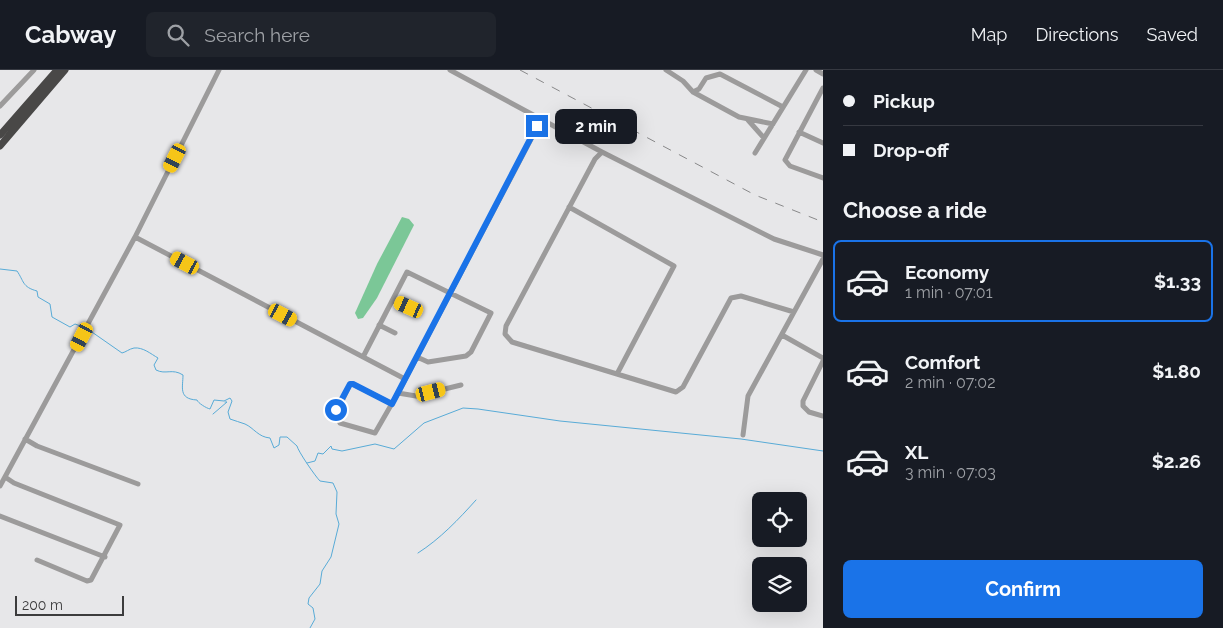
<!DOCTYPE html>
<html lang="en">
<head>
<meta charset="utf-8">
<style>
	:root { --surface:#171b24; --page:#20242c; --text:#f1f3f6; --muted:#9ea1a6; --line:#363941; --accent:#1a73e8 }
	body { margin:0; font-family:Raleway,sans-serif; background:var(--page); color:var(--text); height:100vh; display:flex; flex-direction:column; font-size:19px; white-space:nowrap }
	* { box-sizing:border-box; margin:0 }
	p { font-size:16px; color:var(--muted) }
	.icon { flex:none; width:28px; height:28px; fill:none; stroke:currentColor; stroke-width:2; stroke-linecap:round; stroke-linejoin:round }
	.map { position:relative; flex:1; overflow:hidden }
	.sheet { display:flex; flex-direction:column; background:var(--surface); width:400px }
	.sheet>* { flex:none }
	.hud { display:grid; align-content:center; height:110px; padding:0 20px; background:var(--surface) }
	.tools { position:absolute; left:752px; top:422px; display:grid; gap:10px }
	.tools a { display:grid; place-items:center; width:55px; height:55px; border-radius:8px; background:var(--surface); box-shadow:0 5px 20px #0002; font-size:25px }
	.scale { position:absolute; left:15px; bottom:12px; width:109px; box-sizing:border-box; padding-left:5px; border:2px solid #3c3c3d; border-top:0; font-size:14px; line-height:18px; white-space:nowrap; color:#3c3c3d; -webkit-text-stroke:4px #e7e7e9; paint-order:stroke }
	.end { position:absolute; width:22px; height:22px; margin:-11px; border:6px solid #1a73e8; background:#fff; box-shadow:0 0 0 2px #fff }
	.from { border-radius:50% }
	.bubble { position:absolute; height:35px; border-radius:8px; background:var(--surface); box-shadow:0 5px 20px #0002; font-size:16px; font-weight:700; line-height:35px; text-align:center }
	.car { position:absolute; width:15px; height:30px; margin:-15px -8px; border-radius:6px; box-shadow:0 0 4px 1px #0007; background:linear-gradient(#f5c518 24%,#345 0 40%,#f5c518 0 76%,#345 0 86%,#f5c518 0) }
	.hud b { display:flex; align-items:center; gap:18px; height:48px; font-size:19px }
	.hud b+b { border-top:1px solid var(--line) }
	.hud i { width:12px; height:12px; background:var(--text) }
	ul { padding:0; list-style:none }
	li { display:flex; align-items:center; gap:15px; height:82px; margin:0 10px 8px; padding:0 10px; border:2px solid transparent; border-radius:8px }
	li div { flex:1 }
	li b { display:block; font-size:19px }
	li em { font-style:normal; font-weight:700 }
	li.selected { border-color:var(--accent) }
	li>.icon { width:45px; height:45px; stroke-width:1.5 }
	h2 { padding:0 20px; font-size:22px; line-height:60px }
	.action { display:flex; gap:10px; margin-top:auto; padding:10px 20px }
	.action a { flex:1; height:58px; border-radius:8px; background:var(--accent); color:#fff; font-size:20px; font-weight:700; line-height:58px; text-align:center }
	header { display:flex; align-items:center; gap:30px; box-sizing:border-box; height:70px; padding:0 25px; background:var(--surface); border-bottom:1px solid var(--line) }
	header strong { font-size:24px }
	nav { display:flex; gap:28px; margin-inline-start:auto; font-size:18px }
	.search { width:350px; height:45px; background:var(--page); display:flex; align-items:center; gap:12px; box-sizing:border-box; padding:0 18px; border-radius:8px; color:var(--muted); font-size:19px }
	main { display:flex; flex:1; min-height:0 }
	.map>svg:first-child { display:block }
	.forest { fill:#7bc797 }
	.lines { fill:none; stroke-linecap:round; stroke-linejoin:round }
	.stream { stroke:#58abd7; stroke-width:1 }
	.minor { stroke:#9c9b9b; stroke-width:5 }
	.highway { stroke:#494847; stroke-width:7 }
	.rail { stroke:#89898a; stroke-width:1; stroke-dasharray:9 9; stroke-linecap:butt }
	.route { stroke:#1a73e8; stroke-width:6 }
</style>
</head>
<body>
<header>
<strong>Cabway</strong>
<div class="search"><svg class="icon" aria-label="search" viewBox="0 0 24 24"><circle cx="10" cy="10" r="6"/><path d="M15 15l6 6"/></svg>Search here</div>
<nav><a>Map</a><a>Directions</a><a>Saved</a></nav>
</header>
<main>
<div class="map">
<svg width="823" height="558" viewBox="0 0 823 558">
	<rect width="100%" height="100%" fill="#e7e7e9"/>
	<path class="forest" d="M402 147 409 149 414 155 377 228 363 248 358 249 355 243 377 194Z"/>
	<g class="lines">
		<path class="stream" d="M0 199 17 201C24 211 22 217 37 221L38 227 50 234 52 247 70 257 75 254 83 257
			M89 260 122 283C126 282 129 279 134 278 143 277 151 284 158 288L154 295 156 300C166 305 172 298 183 305 183 317 178 329 197 330 198 333 206 338 210 339L214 330 224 331 230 328 232 331 228 342 230 349C235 351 240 352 245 354 254 358 258 367 270 368L274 378 279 375 280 367H287L297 376C298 381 315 406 320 411L333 413 337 422 336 444 339 454 331 487 322 501 320 514 309 528 308 534 313 538 315 549 310 558
			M213 344 227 332H225
			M307 393 315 391 318 383 323 384 331 376 332 379 342 381 375 374 394 379 424 353 463 338 478 339 560 351 741 369 823 381
			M418 483C440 469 459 449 476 430"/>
		<path class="minor" d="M450 0 602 82
			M666 0 683 11 693 22 699 19 706 8 720 4 783 37
			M816 0 823 4
			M823 18 785 90 790 96 823 108
			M693 22 739 47 773 54
			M0 36 34 0
			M748 50 764 68
			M799 62 823 73
			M755 83 806 0
			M569 137 674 196 617 304
			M135 167 405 309
			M393 230 409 237
			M794 242 741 226 731 228 683 317 676 322 512 272 505 264 506 256 595 89 602 82 774 169 823 185
			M379 255 395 263
			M782 265 823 288
			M363 287 407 202 491 243 471 282 466 286 428 292 417 287
			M823 291 803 331V336L809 342 823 346
			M398 323 416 326 461 315
			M392 334 353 314H350L336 344 340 353 375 363 398 323 541 50
			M743 365 748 326 823 189
			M25 369 37 376 138 414
			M5 407 14 413 120 455 91 510 87 511 37 490
			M0 416 135 167 219 0
			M0 446 105 487"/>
		<path class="highway" d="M0 65 57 0
			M0 76 65 0"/>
		<path class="rail" d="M520 0 755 125 823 152"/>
	</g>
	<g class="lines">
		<path class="route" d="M336 340 350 314H353L392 334 537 56"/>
	</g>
</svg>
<div class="tools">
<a><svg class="icon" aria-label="locate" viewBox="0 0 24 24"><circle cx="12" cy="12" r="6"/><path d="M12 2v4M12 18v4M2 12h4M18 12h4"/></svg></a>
<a><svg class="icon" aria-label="layers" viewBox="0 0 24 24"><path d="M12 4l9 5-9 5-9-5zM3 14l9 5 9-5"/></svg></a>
</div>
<div class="scale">200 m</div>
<i class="end from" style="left:336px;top:340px"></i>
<i class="end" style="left:537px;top:56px"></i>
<div class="bubble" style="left:555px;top:39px;width:82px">2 min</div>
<i class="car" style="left:175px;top:88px;rotate:207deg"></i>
<i class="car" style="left:185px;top:193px;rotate:298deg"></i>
<i class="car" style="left:409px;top:237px;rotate:294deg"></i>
<i class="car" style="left:283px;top:245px;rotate:118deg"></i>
<i class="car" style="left:82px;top:267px;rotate:208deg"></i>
<i class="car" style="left:431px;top:322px;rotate:76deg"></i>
</div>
<section class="sheet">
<div class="hud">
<b><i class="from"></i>Pickup</b>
<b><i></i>Drop-off</b>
</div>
<h2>Choose a ride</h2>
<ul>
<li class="selected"><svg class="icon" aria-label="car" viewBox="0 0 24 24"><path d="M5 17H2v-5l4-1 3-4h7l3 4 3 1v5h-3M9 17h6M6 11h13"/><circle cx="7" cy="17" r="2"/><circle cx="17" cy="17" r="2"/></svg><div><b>Economy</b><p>1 min · 07:01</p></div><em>$1.33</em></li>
<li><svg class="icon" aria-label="car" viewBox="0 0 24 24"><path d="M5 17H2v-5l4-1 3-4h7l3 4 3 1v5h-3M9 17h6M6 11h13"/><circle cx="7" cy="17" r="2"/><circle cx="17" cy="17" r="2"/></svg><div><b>Comfort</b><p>2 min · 07:02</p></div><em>$1.80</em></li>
<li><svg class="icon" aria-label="car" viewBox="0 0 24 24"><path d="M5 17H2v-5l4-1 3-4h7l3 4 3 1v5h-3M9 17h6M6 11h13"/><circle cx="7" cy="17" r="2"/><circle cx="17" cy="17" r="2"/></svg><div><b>XL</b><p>3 min · 07:03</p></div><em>$2.26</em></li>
</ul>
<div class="action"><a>Confirm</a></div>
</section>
</main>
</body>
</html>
